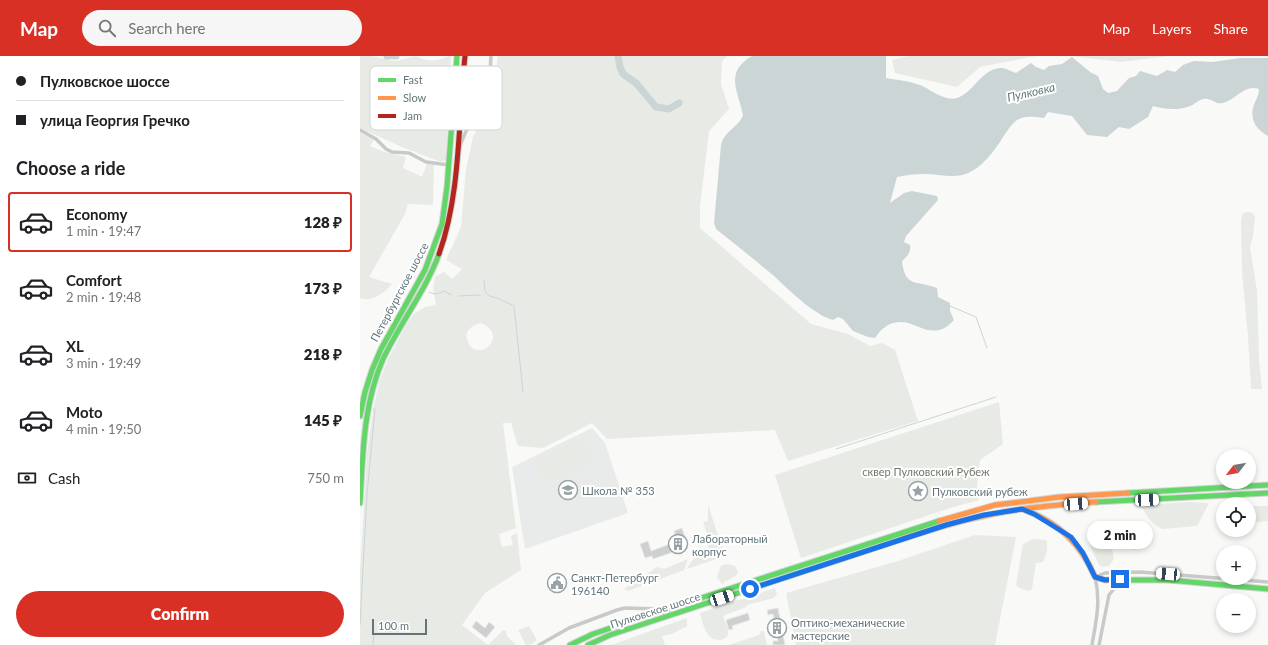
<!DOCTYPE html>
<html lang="en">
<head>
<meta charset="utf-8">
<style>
	:root { --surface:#fff; --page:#f6f6f6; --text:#202124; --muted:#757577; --line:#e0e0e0; --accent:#d93025 }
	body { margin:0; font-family:Lato,sans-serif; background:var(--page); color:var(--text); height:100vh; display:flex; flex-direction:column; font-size:15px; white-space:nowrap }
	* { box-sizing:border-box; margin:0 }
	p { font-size:13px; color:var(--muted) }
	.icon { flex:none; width:22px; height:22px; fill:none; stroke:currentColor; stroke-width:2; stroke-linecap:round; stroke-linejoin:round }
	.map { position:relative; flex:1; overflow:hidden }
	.panel { display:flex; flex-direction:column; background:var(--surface); width:360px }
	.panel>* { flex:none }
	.guide { display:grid; align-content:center; height:88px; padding:0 16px; background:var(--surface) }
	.needle { width:26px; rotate:239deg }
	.controls { position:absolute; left:856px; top:393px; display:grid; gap:8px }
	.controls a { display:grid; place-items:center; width:40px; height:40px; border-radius:50%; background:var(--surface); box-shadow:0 2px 6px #0003; font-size:20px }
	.scale { position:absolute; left:12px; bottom:10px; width:55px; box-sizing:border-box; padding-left:4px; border:2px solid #637579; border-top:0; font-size:11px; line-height:14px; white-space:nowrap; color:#637579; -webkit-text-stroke:3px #fff; paint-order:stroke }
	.end { position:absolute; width:18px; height:18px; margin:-9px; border:5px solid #1a73e8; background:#fff; box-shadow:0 0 0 2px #fff }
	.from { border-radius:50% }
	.bubble { position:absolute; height:28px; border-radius:14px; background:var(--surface); box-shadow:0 2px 6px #0003; font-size:13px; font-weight:800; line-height:28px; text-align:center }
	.car { position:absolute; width:12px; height:24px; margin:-12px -6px; border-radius:5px; box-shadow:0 0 3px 1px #0007; background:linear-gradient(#fff 24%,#345 0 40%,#fff 0 76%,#345 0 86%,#fff 0) }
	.guide b { display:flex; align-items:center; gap:14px; height:38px; font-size:15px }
	.guide b+b { border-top:1px solid var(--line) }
	.guide i { width:10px; height:10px; background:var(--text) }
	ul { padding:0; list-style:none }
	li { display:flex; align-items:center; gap:12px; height:60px; margin:0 8px 6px; padding:0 8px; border:2px solid transparent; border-radius:4px }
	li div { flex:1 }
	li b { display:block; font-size:15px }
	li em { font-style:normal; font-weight:800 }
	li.current { border-color:var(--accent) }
	li>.icon { width:36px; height:36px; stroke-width:1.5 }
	h2 { padding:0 16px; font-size:18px; line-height:48px }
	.pay { display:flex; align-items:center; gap:10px; height:44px; padding:0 16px; font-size:15px }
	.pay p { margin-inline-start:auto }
	.primary-button { display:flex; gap:8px; margin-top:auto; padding:8px 16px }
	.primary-button a { flex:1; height:46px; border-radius:24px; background:var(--accent); color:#fff; font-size:16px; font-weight:800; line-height:46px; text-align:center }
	header { display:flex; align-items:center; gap:24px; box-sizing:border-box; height:56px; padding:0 20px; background:var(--accent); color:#fff }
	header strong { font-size:19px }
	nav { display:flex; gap:22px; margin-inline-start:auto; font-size:14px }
	.search { width:280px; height:36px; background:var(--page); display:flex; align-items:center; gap:10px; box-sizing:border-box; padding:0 14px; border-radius:22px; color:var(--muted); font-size:15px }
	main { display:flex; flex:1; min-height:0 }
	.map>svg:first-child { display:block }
	.built { fill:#e9ebea }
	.green { fill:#e8eae6; fill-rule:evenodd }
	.water { fill:#cbd5d5 }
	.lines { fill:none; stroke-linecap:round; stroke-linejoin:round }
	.stream { stroke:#cbd5d5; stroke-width:1 }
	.river { stroke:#cbd5d5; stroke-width:7 }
	.building { fill:#ced0d0; stroke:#e8e8e8 }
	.fast-casing { stroke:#d3d5d5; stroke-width:7 }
	.slow-casing { stroke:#d3d5d5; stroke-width:7 }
	.jam-casing { stroke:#d3d5d5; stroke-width:7 }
	.street { stroke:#c8c9c9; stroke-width:3.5 }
	.fast { stroke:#63d668; stroke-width:5 }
	.slow { stroke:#ff974d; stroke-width:5 }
	.jam { stroke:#b3261e; stroke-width:5 }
	.route { stroke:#1a73e8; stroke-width:5 }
	.labels { text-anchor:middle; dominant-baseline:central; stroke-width:4; stroke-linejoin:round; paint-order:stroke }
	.street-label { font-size:11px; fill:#637579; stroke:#fff }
	.park-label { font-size:11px; fill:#6e7866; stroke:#fff }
	.poi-label { font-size:11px; fill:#637579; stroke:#fff; text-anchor:start }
	.water-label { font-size:12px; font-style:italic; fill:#637878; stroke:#fff }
	.key { fill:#fff; stroke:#d0d6d7; stroke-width:1 }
	.key-label { font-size:11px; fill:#637579 }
</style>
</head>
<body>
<header>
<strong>Map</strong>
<div class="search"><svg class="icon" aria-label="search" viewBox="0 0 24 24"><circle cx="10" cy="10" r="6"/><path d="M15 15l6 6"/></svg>Search here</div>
<nav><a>Map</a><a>Layers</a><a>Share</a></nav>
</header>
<main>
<section class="panel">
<div class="guide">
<b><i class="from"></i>Пулковское шоссе</b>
<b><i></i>улица Георгия Гречко</b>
</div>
<h2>Choose a ride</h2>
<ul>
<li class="current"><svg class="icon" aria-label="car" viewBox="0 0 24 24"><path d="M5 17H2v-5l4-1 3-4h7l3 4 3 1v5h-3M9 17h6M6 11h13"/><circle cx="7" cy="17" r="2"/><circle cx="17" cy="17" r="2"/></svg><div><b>Economy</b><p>1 min · 19:47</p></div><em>128 ₽</em></li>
<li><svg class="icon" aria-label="car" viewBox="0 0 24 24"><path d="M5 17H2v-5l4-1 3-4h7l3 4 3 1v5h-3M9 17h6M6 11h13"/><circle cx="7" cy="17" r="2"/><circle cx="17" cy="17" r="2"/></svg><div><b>Comfort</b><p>2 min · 19:48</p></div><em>173 ₽</em></li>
<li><svg class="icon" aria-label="car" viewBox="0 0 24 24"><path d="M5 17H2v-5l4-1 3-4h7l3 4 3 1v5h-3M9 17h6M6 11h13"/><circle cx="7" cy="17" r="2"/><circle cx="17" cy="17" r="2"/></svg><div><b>XL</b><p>3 min · 19:49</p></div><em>218 ₽</em></li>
<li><svg class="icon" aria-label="car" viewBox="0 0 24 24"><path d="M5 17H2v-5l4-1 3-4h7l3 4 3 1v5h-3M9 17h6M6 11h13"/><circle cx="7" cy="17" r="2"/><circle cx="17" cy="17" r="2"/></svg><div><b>Moto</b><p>4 min · 19:50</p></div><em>145 ₽</em></li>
</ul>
<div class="pay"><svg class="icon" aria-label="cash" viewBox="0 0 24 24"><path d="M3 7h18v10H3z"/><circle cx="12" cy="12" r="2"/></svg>Cash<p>750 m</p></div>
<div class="primary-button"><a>Confirm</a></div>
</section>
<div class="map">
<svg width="908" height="589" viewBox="0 0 908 589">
	<rect width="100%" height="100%" fill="#f9f9f8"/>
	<path class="built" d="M232 372 245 387 268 457 165 493 152 411Z"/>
	<path class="green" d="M0 0H11L36 5 56 0C72 8 76 4 91 0L86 104 81 106 42 91 0 72Z
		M138 0H367L362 5 361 28 369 53 349 75 340 150V172L451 268 488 278 510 290 522 287 535 294 558 365 428 405 415 374 247 383 232 367 183 392 158 390 151 367H143L156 472 139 478 142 491 153 489 151 480 157 477 161 514 125 537 102 569 128 589 143 574 146 575 147 580 156 589H0V516L7 397 13 354 19 326 28 303 46 269 54 258 65 251 76 249 73 232 75 221 84 216 92 223 102 213 86 204 101 171 106 113 113 81 131 48ZM121 267C151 280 117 308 108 286 103 275 112 269 121 267Z
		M549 0H676L620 11 597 31 535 17 532 4Z
		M711 0H809L761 6Z
		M0 77 14 84 10 90 25 96 46 101 43 112 62 121 67 108 74 109 73 149 48 148 45 158 9 221 32 228C25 236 12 247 0 242Z
		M887 156 893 157 895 161 893 180 890 191 897 235 899 303 902 333H891L888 280 882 216 881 166 882 158Z
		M639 346 643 388 620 404 617 430 619 443 616 445 593 451 441 502 415 419Z
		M223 381 233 404 239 402 241 404 180 431 178 428 183 426 173 403Z
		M828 446 849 447 837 470 803 473C794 470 786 460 782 451L785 449Z
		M348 449 365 500 327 513C340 487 358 506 343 466L348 465Z
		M889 450H908V465L889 467Z
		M748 476 754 478H773L779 492 775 494 753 486 754 490 752 492 754 503 749 510 743 511 739 509 728 485 730 481 739 480Z
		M615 479 656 481 635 589H436L426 537 538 505Z
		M673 483 686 484C689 491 686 500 683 506L676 507 672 533 669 535 659 532 656 529 663 488Z
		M328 503 324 514 268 535 264 533 297 511 304 513Z
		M367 508 375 510 378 517C374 523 367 523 362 528L357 521 361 510Z
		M415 532 417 538 414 542 387 549 386 551 363 560C364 564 368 570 368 575 370 585 356 586 350 581 344 575 342 564 340 557Z
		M327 562V570L312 578 302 580 305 589H251Z
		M169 570 177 584 170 589H166L158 574Z
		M401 575H404L407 589H369L399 579Z"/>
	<path class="water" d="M392 0H526V22C537 24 549 25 560 29 570 33 585 46 597 42 614 37 621 12 642 12 646 12 652 16 656 17L671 7 676 11 684 14 689 10 702 8 712 1 730 16 738 20 743 33 748 37 757 35 769 22 776 20 780 15 797 20 807 14 815 16 823 9 834 5 852 6 881 2H908V80C897 74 890 65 893 52 895 45 899 40 899 33 884 28 876 44 863 47 856 49 851 41 843 43 838 44 834 49 830 50 818 55 804 53 793 50L788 61 769 73 759 71 747 81 727 79 712 60 688 56 684 62C662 59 657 60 645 78 637 91 626 107 612 115 597 124 581 118 564 118 555 118 546 119 537 121L530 147 544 137 552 135 577 140 578 144 546 180 544 186 550 189C551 196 548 200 542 205 545 233 558 224 577 232L578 241 590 247V255L594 264C590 268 585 273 579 274 560 278 549 259 528 269 522 273 519 276 515 282L508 281 493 275 483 263 478 261 473 264C453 258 429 234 414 220 395 204 375 188 356 173L354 167 361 89C364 75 379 71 383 59 378 35 364 16 392 0Z"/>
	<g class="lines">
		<path class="stream" d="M124 224C125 237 124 239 137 242 143 244 149 248 154 250L163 336
			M69 236C75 239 79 238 84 235L91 239
			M99 240 120 239
			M590 250 616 261 627 292
			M476 393 636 341
			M0 569 7 438 15 353H13
			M13 589 14 578"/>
		<path class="river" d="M27 0H29
			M34 0H36
			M258 0 260 11 263 18 276 27 296 51 309 53 319 47"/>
	</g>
	<path class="building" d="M322 472 327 487 321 489 322 493 293 503 292 500 285 502 280 488 288 485 291 495 318 485 314 475Z
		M418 552 425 589H413V585H418L417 578 413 579 411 567 415 566 413 558 408 559 407 554Z
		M388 557 390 564 372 570 373 573 369 574 366 564Z
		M116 565 125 572 129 566 135 571 126 582 112 571Z"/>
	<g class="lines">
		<defs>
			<path id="fast" d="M0 360 5 336 12 314 21 293 65 214 82 168 87 131 97 0
				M768 437 908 429
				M736 446 908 437
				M0 447C3 398 3 349 23 303 40 267 65 236 79 198
				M769 524H808L908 533
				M210 589 233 578 304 554 579 465
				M228 589 250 579 542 483"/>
			<path id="slow" d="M665 454C699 467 721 488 735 521L745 524H769
				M579 465 635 449 700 441 768 437
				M542 483C567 475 593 466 619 461 657 452 697 449 736 446"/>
			<path id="jam" d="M79 198C101 137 98 65 105 0"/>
		</defs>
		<use href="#fast" class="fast-casing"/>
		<use href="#slow" class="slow-casing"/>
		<use href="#jam" class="jam-casing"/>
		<path class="street" d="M0 74 16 83 26 93 32 96 49 97 66 106 89 109
			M99 94C105 70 118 58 126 37 131 26 130 12 131 0
			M179 589 209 572 257 554 265 552 301 553
			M732 589C736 566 741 545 735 521L745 517 780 516 908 526
			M739 589 749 539 757 529 766 525"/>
		<use href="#fast" class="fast"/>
		<use href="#slow" class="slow"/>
		<use href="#jam" class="jam"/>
	</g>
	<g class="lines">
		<path class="route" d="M390 533 586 469 624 459 662 453 674 458 711 481 723 497 735 521 745 524 760 523"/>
	</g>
	<defs>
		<symbol id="school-ring" viewBox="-11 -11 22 22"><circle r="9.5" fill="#fff" stroke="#98a3a5" stroke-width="1.5"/><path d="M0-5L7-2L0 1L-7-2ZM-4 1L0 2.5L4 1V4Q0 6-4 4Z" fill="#98a3a5"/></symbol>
		<symbol id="sight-ring" viewBox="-11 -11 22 22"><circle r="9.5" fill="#fff" stroke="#98a3a5" stroke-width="1.5"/><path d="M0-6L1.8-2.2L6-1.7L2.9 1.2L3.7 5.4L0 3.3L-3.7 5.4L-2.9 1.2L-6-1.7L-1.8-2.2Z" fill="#98a3a5"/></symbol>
		<symbol id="building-ring" viewBox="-11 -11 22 22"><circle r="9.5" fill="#fff" stroke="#98a3a5" stroke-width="1.5"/><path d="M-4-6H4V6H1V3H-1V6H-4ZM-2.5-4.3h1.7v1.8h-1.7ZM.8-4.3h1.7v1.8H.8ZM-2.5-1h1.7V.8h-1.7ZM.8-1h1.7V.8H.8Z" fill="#98a3a5"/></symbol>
		<symbol id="civic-ring" viewBox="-11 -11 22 22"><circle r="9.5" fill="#fff" stroke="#98a3a5" stroke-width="1.5"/><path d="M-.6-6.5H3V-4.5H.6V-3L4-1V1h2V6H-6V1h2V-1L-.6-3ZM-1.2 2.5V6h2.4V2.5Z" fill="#98a3a5"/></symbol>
	</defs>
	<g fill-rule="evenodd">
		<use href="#school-ring" x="197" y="423" width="22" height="22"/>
		<use href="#sight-ring" x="547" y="424" width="22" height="22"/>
		<use href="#building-ring" x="307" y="477" width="22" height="22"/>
		<use href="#civic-ring" x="186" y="516" width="22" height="22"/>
		<use href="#building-ring" x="406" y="561" width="22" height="22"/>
	</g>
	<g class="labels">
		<g class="street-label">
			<text transform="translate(39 236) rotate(-62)">Петербургское шоссе</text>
			<text transform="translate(295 554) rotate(-18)">Пулковское шоссе</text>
		</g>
		<g class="park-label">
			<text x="566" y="415">сквер Пулковский Рубеж</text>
		</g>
		<g class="poi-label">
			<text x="222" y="434">Школа № 353</text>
			<text x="572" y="435">Пулковский рубеж</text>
			<text x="332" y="482">Лабораторный<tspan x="332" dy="13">корпус</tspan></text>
			<text x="211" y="521">Санкт-Петербург<tspan x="211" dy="13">196140</tspan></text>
			<text x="431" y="566">Оптико-механические<tspan x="431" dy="13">мастерские</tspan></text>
		</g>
		<g class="water-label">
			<text transform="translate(671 36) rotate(-13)">Пулковка</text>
		</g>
	</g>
	<rect x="10" y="10" width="132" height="64" rx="6" class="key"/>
	<rect x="18" y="22" width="18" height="4" fill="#63d668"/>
	<rect x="18" y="40" width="18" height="4" fill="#ff974d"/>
	<rect x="18" y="58" width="18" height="4" fill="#b3261e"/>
	<g class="key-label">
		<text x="43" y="28">Fast</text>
		<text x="43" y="46">Slow</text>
		<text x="43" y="64">Jam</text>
	</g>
</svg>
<div class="controls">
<a><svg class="needle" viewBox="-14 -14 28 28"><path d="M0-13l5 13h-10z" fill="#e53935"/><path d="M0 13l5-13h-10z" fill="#757577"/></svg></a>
<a><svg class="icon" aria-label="locate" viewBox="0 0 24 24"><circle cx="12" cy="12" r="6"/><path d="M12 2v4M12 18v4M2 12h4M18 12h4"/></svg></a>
<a>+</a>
<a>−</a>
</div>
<div class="scale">100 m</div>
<i class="end from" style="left:390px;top:533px"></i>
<i class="end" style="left:760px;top:523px"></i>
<div class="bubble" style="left:727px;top:465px;width:66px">2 min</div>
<i class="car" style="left:787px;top:444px;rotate:87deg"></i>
<i class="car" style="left:716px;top:448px;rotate:86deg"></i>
<i class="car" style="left:808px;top:518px;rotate:274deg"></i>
<i class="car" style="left:362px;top:542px;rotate:72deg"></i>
</div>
</main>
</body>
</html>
